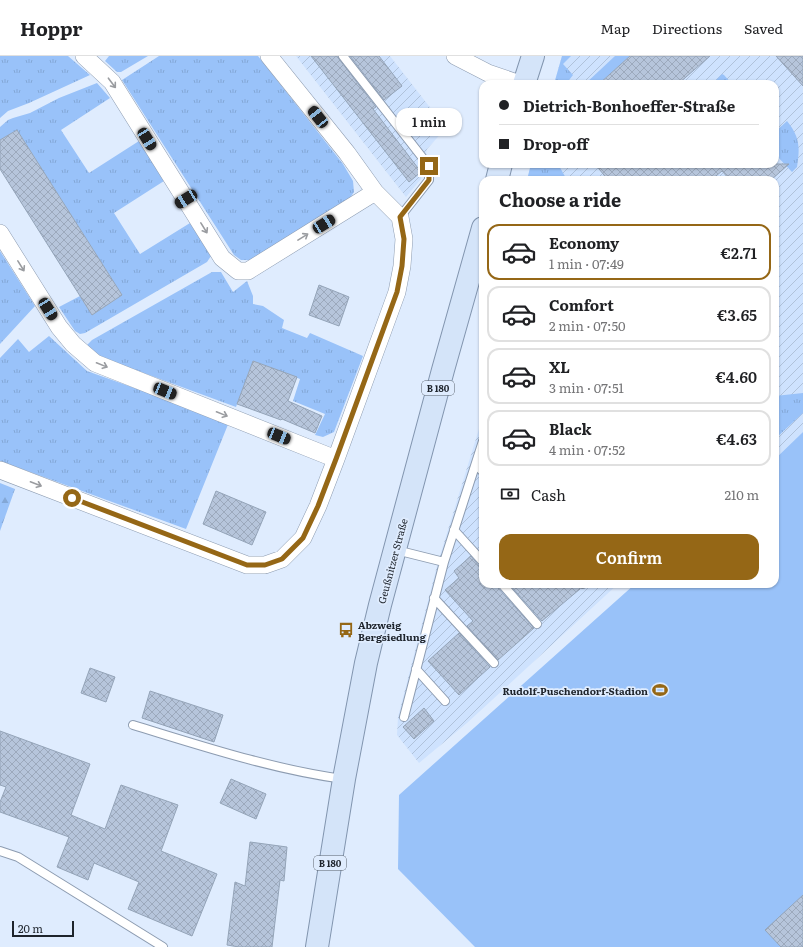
<!DOCTYPE html>
<html lang="en">
<head>
<meta charset="utf-8">
<style>
	:root { --surface:#fff; --page:#f2f2f2; --text:#202124; --muted:#757577; --line:#e0e0e0; --accent:#956716 }
	body { margin:0; font-family:Literata,serif; background:var(--page); color:var(--text); height:100vh; display:flex; flex-direction:column; font-size:15px; white-space:nowrap }
	* { box-sizing:border-box; margin:0 }
	p { font-size:13px; color:var(--muted) }
	.icon { flex:none; width:22px; height:22px; fill:none; stroke:currentColor; stroke-width:2; stroke-linecap:round; stroke-linejoin:round }
	.map { position:relative; flex:1; overflow:hidden }
	.sheet { position:absolute; left:479px; top:120px; width:300px; height:412px; display:flex; flex-direction:column; background:var(--surface); border-radius:12px; box-shadow:0 1px 3px #0004 }
	.sheet>* { flex:none }
	.guide { position:absolute; left:479px; top:24px; width:300px; height:88px; border-radius:12px; box-shadow:0 1px 3px #0004; display:grid; align-content:center; height:88px; padding:0 20px; background:var(--surface) }
	.scale { position:absolute; left:12px; bottom:10px; width:62px; box-sizing:border-box; padding-left:4px; border:2px solid #1e242c; border-top:0; font-size:11px; line-height:14px; white-space:nowrap; color:#1e242c; -webkit-text-stroke:3px #dfecfe; paint-order:stroke }
	.end { position:absolute; width:18px; height:18px; margin:-9px; border:5px solid #956716; background:#fff; box-shadow:0 0 0 2px #fff }
	.from { border-radius:50% }
	.bubble { position:absolute; height:28px; border-radius:12px; background:var(--surface); box-shadow:0 1px 3px #0004; font-size:13px; font-weight:600; line-height:28px; text-align:center }
	.car { position:absolute; width:12px; height:24px; margin:-12px -6px; border-radius:5px; box-shadow:0 0 3px 1px #0007; background:linear-gradient(#222 24%,#8ab4d8 0 40%,#222 0 76%,#8ab4d8 0 86%,#222 0) }
	.guide b { display:flex; align-items:center; gap:14px; height:38px; font-size:15px }
	.guide b+b { border-top:1px solid var(--line) }
	.guide i { width:10px; height:10px; background:var(--text) }
	ul { padding:0; list-style:none }
	li { display:flex; align-items:center; gap:12px; height:56px; margin:0 8px 6px; padding:0 12px; border:2px solid var(--line); border-radius:12px }
	li div { flex:1 }
	li b { display:block; font-size:15px }
	li em { font-style:normal; font-weight:600 }
	li.active { border-color:var(--accent) }
	li>.icon { width:36px; height:36px; stroke-width:1.5 }
	h2 { padding:0 20px; font-size:18px; line-height:48px }
	.pay { display:flex; align-items:center; gap:10px; height:44px; padding:0 20px; font-size:15px }
	.pay p { margin-inline-start:auto }
	.cta { display:flex; gap:8px; margin-top:auto; padding:8px 20px }
	.cta a { flex:1; height:46px; border-radius:12px; background:var(--accent); color:#fff; font-size:16px; font-weight:600; line-height:46px; text-align:center }
	header { display:flex; align-items:center; gap:24px; box-sizing:border-box; height:56px; padding:0 20px; background:var(--surface); border-bottom:1px solid var(--line) }
	header strong { font-size:19px }
	nav { display:flex; gap:22px; margin-inline-start:auto; font-size:14px }
	.map>svg:first-child { display:block }
	.industrial { fill:url(#industrial-furrows) }
	.grass { fill:url(#grass-tufts) }
	.forest { fill:url(#forest-firs) }
	.garden { fill:#99c2f9 }
	.building { fill:url(#building-cross-hatch); stroke:#94a4b8 }
	.lines { fill:none; stroke-linecap:round; stroke-linejoin:round }
	.lane-casing { stroke:#8d9cb1; stroke-width:10 }
	.street-casing { stroke:#8d9cb1; stroke-width:18 }
	.primary-casing { stroke:#8295af; stroke-width:24 }
	.lane { stroke:#fff; stroke-width:8 }
	.street { stroke:#fff; stroke-width:17 }
	.primary { stroke:#d4e4f9; stroke-width:22 }
	.oneway { stroke:#9a9ca0 }
	.route { stroke:#956716; stroke-width:5 }
	.labels { text-anchor:middle; dominant-baseline:central; stroke-width:3.5; stroke-linejoin:round; paint-order:stroke }
	.shield { fill:#dfecfe; stroke:#58606b; stroke-width:1 }
	.shield-label { font-size:9px; font-weight:bold; fill:#1e242c }
	.street-label { font-size:10px; fill:#1e242c; stroke:#dfecfe }
	.poi-label { font-size:10px; font-weight:bold; fill:#1e242c; stroke:#dfecfe; text-anchor:start }
</style>
</head>
<body>
<header>
<strong>Hoppr</strong>
<nav><a>Map</a><a>Directions</a><a>Saved</a></nav>
</header>
<div class="map">
<svg width="803" height="891" viewBox="0 0 803 891">
	<defs>
		<pattern id="industrial-furrows" width="10" height="10" patternUnits="userSpaceOnUse"><rect width="10" height="10" fill="#cee2fe"/><path d="M-1 1l2-2M0 10L10 0M9 11l2-2" fill="none" stroke="#b0c2da"/></pattern>
		<pattern id="grass-tufts" width="24" height="20" patternUnits="userSpaceOnUse"><rect width="24" height="20" fill="#99c2f9"/><path d="M3 7l-1-3M5 7V3M7 7l1-3M15 17l-1-3M17 17v-4M19 17l1-3" fill="none" stroke="#83a7d6"/></pattern>
		<pattern id="forest-firs" width="22" height="20" patternUnits="userSpaceOnUse"><rect width="22" height="20" fill="#99c2f9"/><path d="M5 1l3.5 6h-7zM16 11l3.5 6h-7z" fill="#83a7d6"/></pattern>
		<pattern id="building-cross-hatch" width="8" height="8" patternUnits="userSpaceOnUse"><rect width="8" height="8" fill="#b6c5db"/><path d="M0 0l8 8M0 8l8-8" fill="none" stroke="#9ca9bc"/></pattern>
	</defs>
	<rect width="100%" height="100%" fill="#dfecfe"/>
	<path class="industrial" d="M296 0H390L446 72 427 93 421 123 406 141Z
		M562 0H803V376L775 403V124H527L531 108H775V28H554Z
		M483 360V528H618L467 667 419 707 397 679 398 661 438 506Z"/>
	<path class="grass" d="M0 0H68L90 19 29 47 8 55 0 62Z
		M109 0H148L121 16H117L105 5Z
		M159 0H258L343 108 353 125 354 136 348 145 250 204H241L234 199 122 24Z
		M562 0H571L563 8 573 19 566 28H554Z
		M615 0H630L599 28H585Z
		M722 18 724 19 732 28H712Z
		M97 27 110 42 61 74 89 117 139 85 164 125 114 157 140 198 190 167 211 200 207 206 85 277 80 278 75 275 59 251 80 240 92 259 122 239 17 74 0 84V71L8 64 13 62 30 57 59 42Z
		M787 65C800 81 800 92 797 111L792 116 775 98V76Z
		M531 108H558L567 124H527Z
		M0 195 35 250 0 288Z
		M212 216H221L233 236 247 225 253 240V248L263 250 284 264 282 272 307 282 310 277 363 300 334 376 323 381 315 379 325 358 293 345 300 323 253 305 236 351 103 302 86 290 92 284Z
		M49 280 87 315 229 366 186 473 0 405V302L18 283 29 296Z
		M803 337V357L775 383V340Z"/>
	<path class="forest" d="M0 427 15 433 0 475Z"/>
	<path class="garden" d="M803 376V891H475L398 813 399 739 635 528H775V403Z"/>
	<path class="building" d="M311 0H338L339 3 376 51 373 53 421 116 409 126Z
		M350 0H379L402 30 384 44Z
		M630 0H710L678 28H599Z
		M776 0H803V30Z
		M17 74 122 239 92 259 0 113V84Z
		M595 108H789L771 124H730L722 115 711 124H608Z
		M319 229 349 241 339 270 309 259Z
		M253 305 297 321 288 345 322 360 315 377 282 363 281 364 237 348Z
		M216 435 266 456 252 489 203 468Z
		M471 500 479 510 483 511V528H497L498 532 534 572 498 604 467 570 473 565 445 534 459 522 454 515Z
		M509 528H577L580 533 542 565Z
		M459 577 490 611 459 639 428 605Z
		M90 612 115 621 106 646 81 637Z
		M150 635 223 659 214 686 142 662Z
		M424 652 434 665 414 683 403 671Z
		M0 675 90 708 71 759 105 773 121 729 178 749 161 795 217 818 192 880 128 853 139 826 94 807 88 824 57 811 69 781 0 756V746L6 731 0 729Z
		M231 723 266 738 256 763 220 747Z
		M250 786 287 791 284 825 280 824 272 891H239L227 889 235 826 245 830Z
		M803 839V891H781L765 874Z"/>
	<g class="lines">
		<defs>
			<path id="lane" d="M343 0 429 110V124L400 161
				M476 408 483 416
				M454 474 483 506
				M396 494 444 506
				M502 528 537 568
				M582 528H583
				M434 542 494 607
				M416 613 445 645
				M404 661 444 506 483 385
				M133 669C202 690 271 713 343 723
				M0 795 18 801 163 891"/>
			<path id="street" d="M84 0 112 26 222 202 238 215H248L375 136
				M455 0 488 17 520 28
				M0 177 59 271 73 288 95 307 336 403
				M0 414 247 509H265L282 503 303 482 318 450 336 403 397 236 402 210 404 183 400 161 375 136 347 97 269 0"/>
			<path id="primary" d="M524 28 533 0
				M497 124 501 108
				M317 891 344 723 366 607 380 549 443 314 483 172"/>
		</defs>
		<use href="#lane" class="lane-casing"/>
		<use href="#street" class="street-casing"/>
		<use href="#primary" class="primary-casing"/>
		<use href="#lane" class="lane"/>
		<use href="#street" class="street"/>
		<use href="#primary" class="primary"/>
	</g>
	<defs><path id="oneway-shaft" d="M-6 0H5M1.5-3L5.5 0L1.5 3" fill="none" stroke-width="1.6" stroke-linecap="round" stroke-linejoin="round"/></defs>
	<g class="oneway">
		<use href="#oneway-shaft" transform="translate(112 27) rotate(53)"/>
		<use href="#oneway-shaft" transform="translate(204 172) rotate(58)"/>
		<use href="#oneway-shaft" transform="translate(303 181) rotate(-32)"/>
		<use href="#oneway-shaft" transform="translate(21 210) rotate(58)"/>
		<use href="#oneway-shaft" transform="translate(102 309) rotate(22)"/>
		<use href="#oneway-shaft" transform="translate(222 358) rotate(22)"/>
		<use href="#oneway-shaft" transform="translate(36 428) rotate(21)"/>
	</g>
	<g class="lines">
		<path class="route" d="M72 442 247 509H265L282 503 303 482 318 450 336 403 397 236 402 210 404 183 400 161 429 124V110"/>
	</g>
	<defs>
		<symbol id="bus-bare" viewBox="-9 -9 18 18"><path d="M-5-6H5V4H4V6H2V4H-2V6H-4V4H-5ZM-3.5-4V0h7V-4ZM-3.5 1.2v1.5H-2V1.2ZM2 1.2v1.5H3.5V1.2Z" fill="#956716" stroke="#dfecfe" stroke-width="2.5" paint-order="stroke"/></symbol>
		<symbol id="stadium-bare" viewBox="-9 -9 18 18"><path d="M0-5a6.5 5 0 1 0 0 10a6.5 5 0 1 0 0-10ZM-3.5-1.8h7v3.6h-7Z" fill="#956716" stroke="#dfecfe" stroke-width="2.5" paint-order="stroke"/></symbol>
	</defs>
	<g fill-rule="evenodd">
		<use href="#bus-bare" x="335" y="563" width="22" height="22"/>
		<use href="#stadium-bare" x="649" y="623" width="22" height="22"/>
	</g>
	<g class="labels">
		<g class="shield">
			<rect x="422" y="325" width="32" height="14" rx="3"/>
			<rect x="314" y="800" width="32" height="14" rx="3"/>
		</g>
		<g class="shield-label">
			<text x="438" y="332">B 180</text>
			<text x="330" y="807">B 180</text>
		</g>
		<g class="street-label">
			<text transform="translate(392 505) rotate(-75)">Geußnitzer Straße</text>
		</g>
		<g class="poi-label">
			<text x="358" y="568">Abzweig<tspan x="358" dy="12">Bergsiedlung</tspan></text>
			<text x="648" y="634" text-anchor="end">Rudolf-Puschendorf-Stadion</text>
		</g>
	</g>
</svg>
<div class="scale">20 m</div>
<i class="end from" style="left:72px;top:442px"></i>
<i class="end" style="left:429px;top:110px"></i>
<div class="bubble" style="left:396px;top:52px;width:66px">1 min</div>
<i class="car" style="left:318px;top:61px;rotate:322deg"></i>
<i class="car" style="left:147px;top:83px;rotate:148deg"></i>
<i class="car" style="left:186px;top:143px;rotate:238deg"></i>
<i class="car" style="left:324px;top:168px;rotate:58deg"></i>
<i class="car" style="left:48px;top:253px;rotate:148deg"></i>
<i class="car" style="left:165px;top:335px;rotate:112deg"></i>
<i class="car" style="left:279px;top:380px;rotate:112deg"></i>
<div class="guide">
<b><i class="from"></i>Dietrich-Bonhoeffer-Straße</b>
<b><i></i>Drop-off</b>
</div>
<section class="sheet">
<h2>Choose a ride</h2>
<ul>
<li class="active"><svg class="icon" aria-label="car" viewBox="0 0 24 24"><path d="M5 17H2v-5l4-1 3-4h7l3 4 3 1v5h-3M9 17h6M6 11h13"/><circle cx="7" cy="17" r="2"/><circle cx="17" cy="17" r="2"/></svg><div><b>Economy</b><p>1 min · 07:49</p></div><em>€2.71</em></li>
<li><svg class="icon" aria-label="car" viewBox="0 0 24 24"><path d="M5 17H2v-5l4-1 3-4h7l3 4 3 1v5h-3M9 17h6M6 11h13"/><circle cx="7" cy="17" r="2"/><circle cx="17" cy="17" r="2"/></svg><div><b>Comfort</b><p>2 min · 07:50</p></div><em>€3.65</em></li>
<li><svg class="icon" aria-label="car" viewBox="0 0 24 24"><path d="M5 17H2v-5l4-1 3-4h7l3 4 3 1v5h-3M9 17h6M6 11h13"/><circle cx="7" cy="17" r="2"/><circle cx="17" cy="17" r="2"/></svg><div><b>XL</b><p>3 min · 07:51</p></div><em>€4.60</em></li>
<li><svg class="icon" aria-label="car" viewBox="0 0 24 24"><path d="M5 17H2v-5l4-1 3-4h7l3 4 3 1v5h-3M9 17h6M6 11h13"/><circle cx="7" cy="17" r="2"/><circle cx="17" cy="17" r="2"/></svg><div><b>Black</b><p>4 min · 07:52</p></div><em>€4.63</em></li>
</ul>
<div class="pay"><svg class="icon" aria-label="cash" viewBox="0 0 24 24"><path d="M3 7h18v10H3z"/><circle cx="12" cy="12" r="2"/></svg>Cash<p>210 m</p></div>
<div class="cta"><a>Confirm</a></div>
</section>
</div>
</body>
</html>
